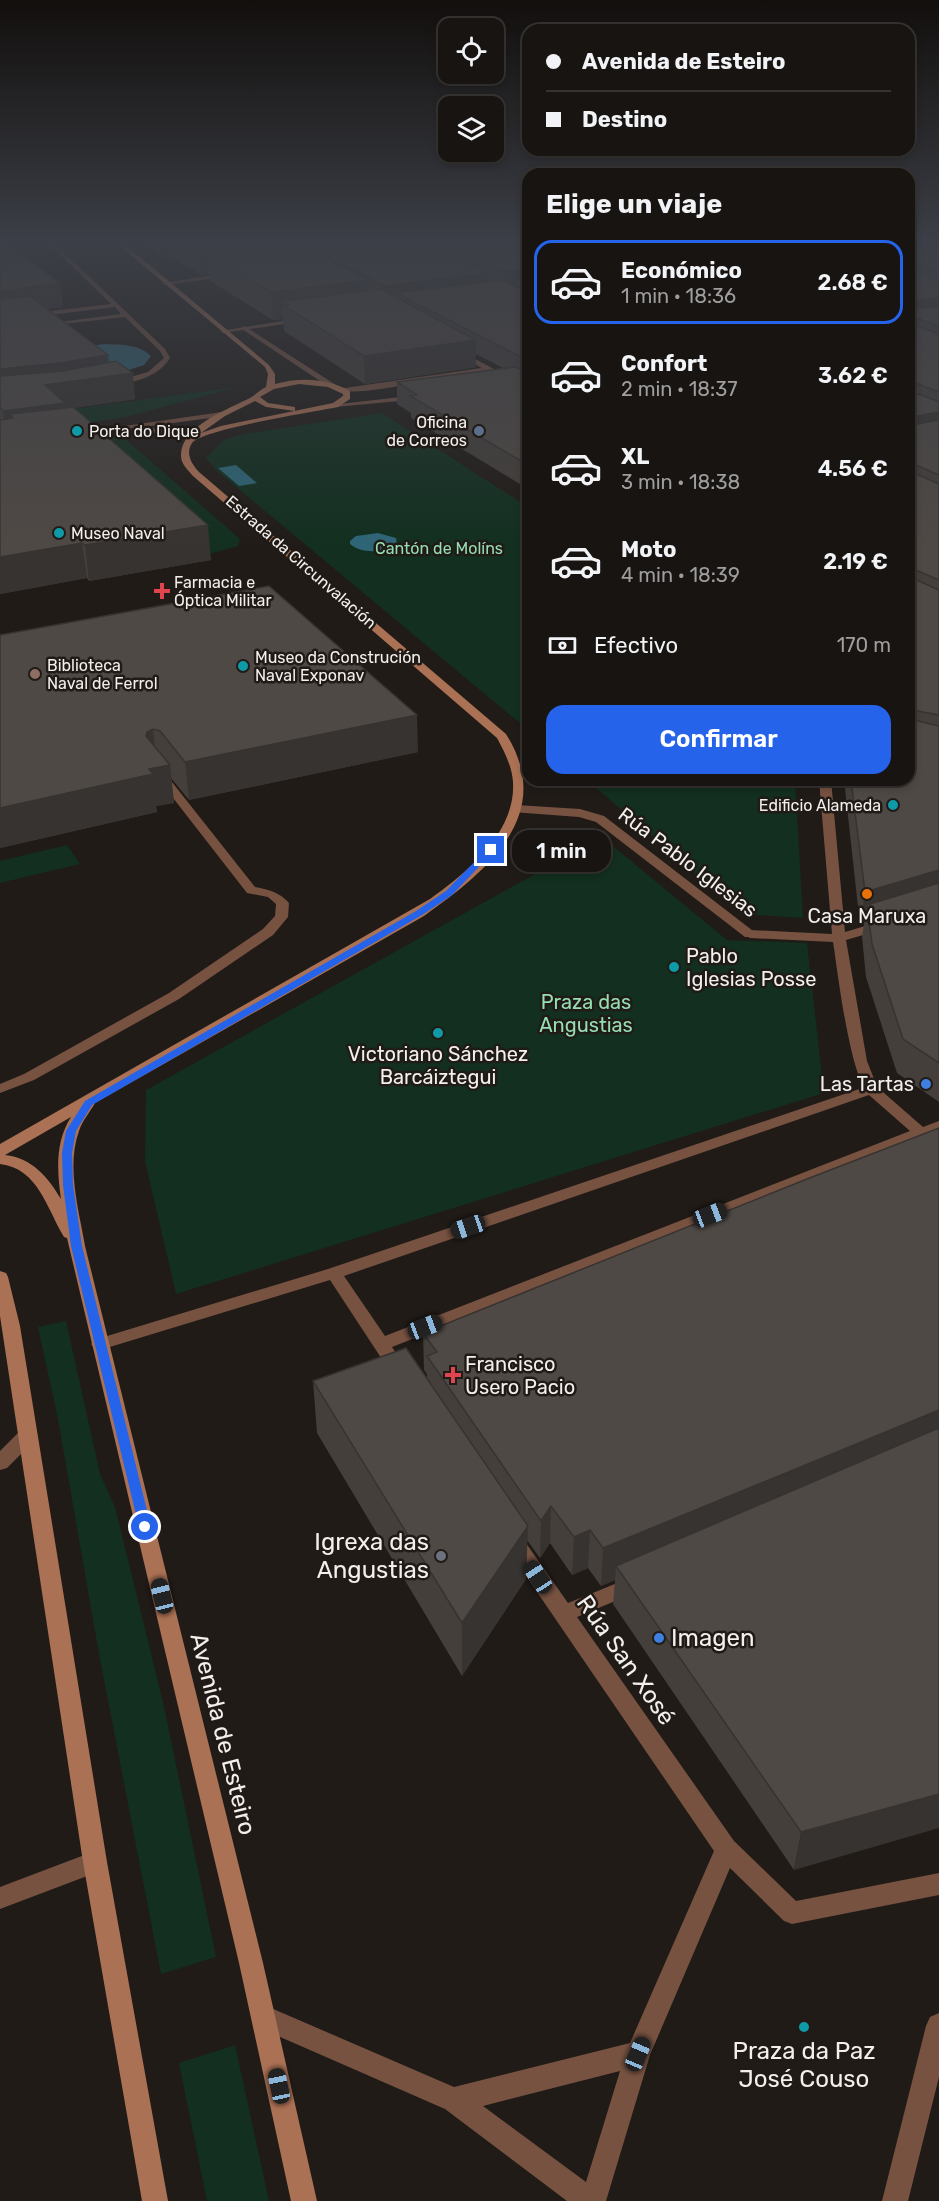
<!DOCTYPE html>
<html lang="es">
<head>
<meta charset="utf-8">
<style>
	:root { --surface:#181411; --page:#211d1a; --text:#f1f3f6; --muted:#9f9e9f; --line:#363331; --accent:#2563eb }
	body { margin:0; font-family:Rubik,sans-serif; background:var(--page); color:var(--text); height:100vh; display:flex; flex-direction:column; font-size:22px; white-space:nowrap }
	* { box-sizing:border-box; margin:0 }
	p { font-size:20px; color:var(--muted) }
	.icon { flex:none; width:33px; height:33px; fill:none; stroke:currentColor; stroke-width:2; stroke-linecap:round; stroke-linejoin:round }
	.map { position:relative; flex:1; overflow:hidden }
	.drawer { position:absolute; left:522px; top:168px; width:393px; height:618px; display:flex; flex-direction:column; background:var(--surface); border-radius:18px; box-shadow:0 3px 9px #0003,0 0 0 2px var(--line) }
	.drawer>* { flex:none }
	.banner { position:absolute; left:522px; top:24px; width:393px; height:132px; border-radius:18px; box-shadow:0 3px 9px #0003,0 0 0 2px var(--line); display:grid; align-content:center; height:132px; padding:0 24px; background:var(--surface) }
	.buttons { position:absolute; left:438px; top:18px; display:grid; gap:12px }
	.buttons a { display:grid; place-items:center; width:66px; height:66px; border-radius:12px; background:var(--surface); box-shadow:0 3px 9px #0003,0 0 0 2px var(--line); font-size:30px }
	.end { position:absolute; width:27px; height:27px; margin:-14px; border:8px solid #2563eb; background:#fff; box-shadow:0 0 0 3px #fff }
	.from { border-radius:50% }
	.bubble { position:absolute; height:42px; border-radius:18px; background:var(--surface); box-shadow:0 3px 9px #0003,0 0 0 2px var(--line); font-size:20px; font-weight:600; line-height:42px; text-align:center }
	.car { position:absolute; width:18px; height:36px; margin:-18px -9px; border-radius:8px; box-shadow:0 0 4px 2px #0007; background:linear-gradient(#222 24%,#8ab4d8 0 40%,#222 0 76%,#8ab4d8 0 86%,#222 0) }
	.banner b { display:flex; align-items:center; gap:21px; height:57px; font-size:22px }
	.banner b+b { border-top:2px solid var(--line) }
	.banner i { width:15px; height:15px; background:var(--text) }
	ul { padding:0; list-style:none }
	li { display:flex; align-items:center; gap:18px; height:84px; margin:0 12px 9px; padding:0 12px; border:3px solid transparent; border-radius:18px }
	li div { flex:1 }
	li b { display:block; font-size:22px }
	li em { font-style:normal; font-weight:600 }
	li.current { border-color:var(--accent) }
	li>.icon { width:54px; height:54px; stroke-width:1.5 }
	h2 { padding:0 24px; font-size:27px; line-height:72px }
	.pay { display:flex; align-items:center; gap:15px; height:66px; padding:0 24px; font-size:22px }
	.pay p { margin-inline-start:auto }
	.action { display:flex; gap:12px; margin-top:auto; padding:12px 24px }
	.action a { flex:1; height:69px; border-radius:18px; background:var(--accent); color:#fff; font-size:24px; font-weight:600; line-height:69px; text-align:center }
	.map>svg:first-child { display:block }
	.green { fill:#122f1f }
	.water { fill:#2e6677 }
	.lines { fill:none; stroke-linecap:round; stroke-linejoin:round }
	.service { fill:#775241; fill-rule:evenodd }
	.pedestrian { fill:#775241; fill-rule:evenodd }
	.minor { fill:#775241; fill-rule:evenodd }
	.secondary { fill:#ab7154; fill-rule:evenodd }
	.wall { fill:#443f3b }
	.shaded-wall { fill:#373330 }
	.building { fill:#4f4945; stroke:#373330; stroke-width:1.5 }
	.route { fill:#2563eb }
	.culture-dot { fill:#0f9aa8; stroke:#201b17; stroke-width:2 }
	.service-dot { fill:#5c6f8a; stroke:#201b17; stroke-width:2 }
	.health-dot { fill:#e0444e; stroke:#201b17; stroke-width:2 }
	.education-dot { fill:#8d6e63; stroke:#201b17; stroke-width:2 }
	.food-dot { fill:#e8710a; stroke:#201b17; stroke-width:2 }
	.shop-dot { fill:#3f7fe0; stroke:#201b17; stroke-width:2 }
	.worship-dot { fill:#6b7280; stroke:#201b17; stroke-width:2 }
	.labels { text-anchor:middle; dominant-baseline:central; stroke-width:5; stroke-linejoin:round; paint-order:stroke }
	.far-poi-label { font-size:16px; fill:#f3efed; stroke:#201b17; text-anchor:start }
	.far-park-label { font-size:16px; fill:#95ddb2; stroke:#201b17 }
	.far-street-label { font-size:16px; fill:#f3efed; stroke:#201b17 }
	.street-label { font-size:20px; fill:#f3efed; stroke:#201b17 }
	.poi-label { font-size:20px; fill:#f3efed; stroke:#201b17 }
	.park-label { font-size:20px; fill:#95ddb2; stroke:#201b17 }
	.near-poi-label { font-size:24px; fill:#f3efed; stroke:#201b17; text-anchor:end }
	.near-street-label { font-size:24px; fill:#f3efed; stroke:#201b17 }
</style>
</head>
<body>
<div class="map">
<svg width="939" height="2201" viewBox="0 0 939 2201">
	<rect width="100%" height="100%" fill="#201b17"/>
	<path class="green" d="M237 387 126 417 65 426 50 412Z
		M382 413 528 507V730L217 471 206 458 223 440 244 434Z
		M122 436 240 539 238 546 206 555 81 441Z
		M587 780H795L803 918 742 914Z
		M597 833 727 940 807 943 824 1093 176 1294 145 1161 146 1090 537 873Z
		M67 845 80 864 0 883V861Z
		M66 1321 100 1474 115 1507 163 1702 216 1957 161 1974 99 1654 58 1419 38 1327Z
		M235 2045 269 2201H207L179 2063Z"/>
	<path class="water" d="M106 344C122 345 139 344 151 356L144 365 125 371 0 356Z
		M236 465 257 483 239 486 218 468Z
		M378 533 396 538 397 544C384 553 362 554 350 544V541L356 536Z"/>
	<g class="lines">
		<path class="service" d="M47 242H53L165 349 170 358C157 378 135 382 113 385L109 383 148 372 164 358 160 351 125 317 55 325 52 323 121 314 115 307 0 321V317L111 304Z
			M228 273 230 276 165 285 162 283Z
			M244 326 246 327 336 385 329 387 242 329Z
			M222 412H225V416L143 427 167 430 194 437 195 439 191 441 166 434 139 431V427L80 435 76 433Z
			M160 771 164 772 255 887C270 890 279 892 289 903L288 917 273 935 179 999 34 1080 0 1093V1084L24 1074 169 993 263 929 275 916 276 904 268 897 247 893 156 776V772Z"/>
		<path class="pedestrian" d="M819 780H831L845 932 882 921 889 925 887 928 846 940 867 1061 878 1089 871 1093C851 1089 837 965 833 942L750 938 743 934 750 930 832 934Z
			M939 1121V1131L920 1138 912 1133 915 1130Z"/>
		<path class="minor" d="M302 318 304 321 223 333 220 331Z
			M458 350 528 387V392C515 388 499 372 486 372 458 371 357 400 338 389L482 368 456 353Z
			M418 395 421 399 335 407 331 405Z
			M516 805 580 809 604 816 757 934 755 937H745L596 822 579 817 512 812 510 809Z
			M871 1085 876 1086 939 1141V1154L934 1152 919 1139 392 1347 408 1371 405 1376 399 1377 393 1376 330 1280 100 1350 94 1348 91 1344 94 1340 328 1269ZM869 1095 910 1131 385 1336 344 1276Z
			M27 1429 34 1431 36 1436 34 1441 7 1468 0 1470V1451L20 1431Z
			M516 1537 523 1539 568 1603 632 1577 639 1579 642 1585 639 1591 577 1617 734 1841 796 1901 939 1873V1895L792 1924 784 1921 730 1868 650 2055 606 2201H567L445 2109 255 2026 252 2017 255 2008 264 2005 454 2087 630 2043 714 1851 509 1551 506 1545 509 1539ZM620 2071 586 2182 483 2106Z
			M95 1851 103 1854 107 1862 103 1870 0 1909V1887Z
			M939 2013V2077L908 2201H882L926 2026 930 2017Z"/>
		<path class="secondary" d="M115 242H122L269 365 275 374V384C300 377 327 378 350 391V399L338 407C314 412 202 429 192 443 185 454 192 464 199 472L506 734C557 815 486 872 424 916L95 1103C90 1112 82 1121 79 1131 66 1167 79 1210 85 1246L263 1963 317 2201H291L239 1963 67 1238 64 1237C47 1209 38 1168 0 1164V1144L430 899C467 872 516 833 513 782 512 766 504 751 497 738L193 476C188 470 181 464 181 456 180 426 229 409 250 398 256 394 260 390 266 387L268 374 265 367ZM299 384 328 387 343 394V396L333 403 221 426 201 433 225 416 255 401 266 407 295 411V407L268 403 260 397 274 389ZM71 1117C55 1142 57 1171 61 1199 48 1177 32 1158 5 1155Z
			M0 1271 6 1273 8 1277 20 1326 107 1862 168 2201H142L83 1862 0 1316Z"/>
	</g>
	<path class="wall" d="M0 242 63 307 47 309 109 362 135 399 74 408 211 560 89 581 87 578 0 594Z
		M141 242H528V489L411 418V413L397 404V382L503 368 476 354V367L365 384 284 331 283 319 273 320 210 281V274L201 275 170 256 161 257Z
		M909 242H939V1102L897 1073 866 977 862 937 864 924 860 925 844 780H909Z
		M0 635 418 752 189 800 171 778 174 803 156 806 157 812 0 848Z
		M939 1128 794 1870 613 1604 615 1580 601 1586 588 1568 572 1575 550 1543 540 1558 527 1540 526 1579 462 1676 317 1433 313 1381 427 1379V1374L424 1370 423 1333Z"/>
	<path class="shaded-wall" d="M160 242H169L170 256 161 257Z
		M208 256 210 274 201 275 199 257Z
		M528 269V283L516 278V289L503 290 504 271Z
		M487 273V292L396 293V304L384 306V286Z
		M368 280 369 308 282 301 283 319 273 320 271 292Z
		M60 283 63 307 0 315V291Z
		M939 298V317L911 316 909 311 911 301Z
		M476 340V367L365 384 364 356Z
		M108 355 111 376 133 373 135 399 66 409 13 418 10 414 13 437 7 438 0 395V369Z
		M939 412V431L909 440 910 423 912 417Z
		M208 525 211 560 89 581 85 545Z
		M82 543 87 578 0 594V557Z
		M417 715 418 752 189 800 185 762Z
		M153 729 157 767 170 765 174 803 156 806 157 812 0 848V808L146 736 147 732Z
		M939 870V897L867 905 864 924 860 925 865 892Z
		M939 1410V1443L616 1566 615 1580 601 1586 603 1548Z
		M551 1506 550 1543 540 1558 541 1521Z
		M528 1526 526 1579 462 1676V1623Z
		M590 1530 588 1568 572 1575 574 1537Z
		M939 1794V1828L794 1870 801 1832Z"/>
	<path class="building" d="M0 242H4L60 283 0 291Z
		M175 242H283L289 245 199 257Z
		M300 242H423L487 273 384 286Z
		M440 242H528V269L504 271Z
		M909 242H939V272L912 262 909 264 911 270 939 280V298L911 301 909 307 912 309 939 306V326L911 316V324L939 334V392L913 382 910 384 911 391 939 402V412L912 417 910 423 913 425 939 420V475L911 463 912 472 939 484V580L911 568 912 578 939 590V715L912 710 913 720 939 726V870L865 892 851 780H909Z
		M300 244 368 280 271 292 208 255Z
		M528 276V283L516 278Z
		M501 280 528 292V363L523 358 396 293Z
		M381 289 476 340 364 356 283 305H288L282 301Z
		M30 296 108 355 60 363 0 369V299Z
		M116 361 133 373 45 385 65 403 3 411 0 407V376L63 371Z
		M515 367 528 372V465L410 396 417 395 397 382Z
		M73 407 208 525 85 545 82 543 0 557V420L13 418 10 414Z
		M269 586 417 715 185 762 160 731 153 729 147 732 146 736 170 765 149 769 153 774 0 808V635Z
		M939 883V1063L903 1039 872 944 867 905Z
		M939 1128V1410L603 1548 590 1530 574 1537 551 1506 541 1521 427 1356 437 1352 423 1333 807 1179Z
		M406 1348 528 1526 462 1623 313 1381Z
		M939 1428V1794L801 1832 616 1566Z"/>
	<linearGradient id="sky" x2="0" y2="1"><stop stop-color="#120f0d"/><stop offset="0.44" stop-color="#3c3f47"/><stop offset="1" stop-color="#3c3f47" stop-opacity="0"/></linearGradient>
	<rect width="939" height="550" fill="url(#sky)"/>
	<path class="route" d="M488 848 495 850 452 895 422 915 92 1105 76 1131 72 1153 73 1185 82 1246 151 1527 145 1532 140 1531 71 1246 63 1185 62 1153 66 1131 85 1101 416 911 446 891Z"/>
	<g class="culture-dot">
		<circle cx="77" cy="431" r="6"/>
		<circle cx="59" cy="533" r="6"/>
		<circle cx="243" cy="666" r="6"/>
		<circle cx="893" cy="805" r="6"/>
		<circle cx="674" cy="967" r="6"/>
		<circle cx="438" cy="1033" r="6"/>
		<circle cx="804" cy="2027" r="6"/>
	</g>
	<circle class="service-dot" cx="479" cy="431" r="6"/>
	<g class="health-dot">
		<path d="M159 582h6v6h6v6h-6v6h-6v-6h-6v-6h6z"/>
		<path d="M450 1366h6v6h6v6h-6v6h-6v-6h-6v-6h6z"/>
	</g>
	<circle class="education-dot" cx="35" cy="674" r="6"/>
	<circle class="food-dot" cx="867" cy="894" r="6"/>
	<g class="shop-dot">
		<circle cx="926" cy="1084" r="6"/>
		<circle cx="659" cy="1638" r="6"/>
	</g>
	<circle class="worship-dot" cx="441" cy="1556" r="6"/>
	<g class="labels">
		<g class="far-poi-label">
			<text x="467" y="422" text-anchor="end">Oficina<tspan x="467" dy="18">de Correos</tspan></text>
			<text x="89" y="431">Porta do Dique</text>
			<text x="71" y="533">Museo Naval</text>
			<text x="174" y="582">Farmacia e<tspan x="174" dy="18">Óptica Militar</tspan></text>
			<text x="255" y="657">Museo da Construción<tspan x="255" dy="18">Naval Exponav</tspan></text>
			<text x="47" y="665">Biblioteca<tspan x="47" dy="18">Naval de Ferrol</tspan></text>
			<text x="881" y="805" text-anchor="end">Edificio Alameda</text>
		</g>
		<g class="far-park-label">
			<text x="439" y="548">Cantón de Molíns</text>
		</g>
		<g class="far-street-label">
			<text transform="translate(301 562) rotate(41)">Estrada da Circunvalación</text>
		</g>
		<g class="street-label">
			<text transform="translate(688 862) rotate(37)">Rúa Pablo Iglesias</text>
		</g>
		<g class="poi-label">
			<text x="867" y="916">Casa Maruxa</text>
			<text x="686" y="956" text-anchor="start">Pablo<tspan x="686" dy="23">Iglesias Posse</tspan></text>
			<text x="438" y="1054">Victoriano Sánchez<tspan x="438" dy="23">Barcáiztegui</tspan></text>
			<text x="914" y="1084" text-anchor="end">Las Tartas</text>
			<text x="465" y="1364" text-anchor="start">Francisco<tspan x="465" dy="23">Usero Pacio</tspan></text>
		</g>
		<g class="park-label">
			<text x="586" y="1002">Praza das<tspan x="586" dy="23">Angustias</tspan></text>
		</g>
		<g class="near-poi-label">
			<text x="429" y="1542">Igrexa das<tspan x="429" dy="28">Angustias</tspan></text>
			<text x="671" y="1638" text-anchor="start">Imagen</text>
			<text x="804" y="2051" text-anchor="middle">Praza da Paz<tspan x="804" dy="28">José Couso</tspan></text>
		</g>
		<g class="near-street-label">
			<text transform="translate(626 1660) rotate(55)">Rúa San Xosé</text>
			<text transform="translate(223 1734) rotate(76)">Avenida de Esteiro</text>
		</g>
	</g>
</svg>
<div class="buttons">
<a><svg class="icon" aria-label="locate" viewBox="0 0 24 24"><circle cx="12" cy="12" r="6"/><path d="M12 2v4M12 18v4M2 12h4M18 12h4"/></svg></a>
<a><svg class="icon" aria-label="layers" viewBox="0 0 24 24"><path d="M12 4l9 5-9 5-9-5zM3 14l9 5 9-5"/></svg></a>
</div>
<i class="end from" style="left:145px;top:1527px"></i>
<i class="end" style="left:491px;top:850px"></i>
<div class="bubble" style="left:512px;top:830px;width:99px">1 min</div>
<i class="car" style="left:710px;top:1215px;rotate:69deg"></i>
<i class="car" style="left:468px;top:1227px;rotate:251deg"></i>
<i class="car" style="left:425px;top:1327px;rotate:69deg"></i>
<i class="car" style="left:538px;top:1577px;rotate:327deg"></i>
<i class="car" style="left:162px;top:1596px;rotate:346deg"></i>
<i class="car" style="left:638px;top:2054px;rotate:23deg"></i>
<i class="car" style="left:279px;top:2086px;rotate:348deg"></i>
<div class="banner">
<b><i class="from"></i>Avenida de Esteiro</b>
<b><i></i>Destino</b>
</div>
<section class="drawer">
<h2>Elige un viaje</h2>
<ul>
<li class="current"><svg class="icon" aria-label="car" viewBox="0 0 24 24"><path d="M5 17H2v-5l4-1 3-4h7l3 4 3 1v5h-3M9 17h6M6 11h13"/><circle cx="7" cy="17" r="2"/><circle cx="17" cy="17" r="2"/></svg><div><b>Económico</b><p>1 min · 18:36</p></div><em>2.68 €</em></li>
<li><svg class="icon" aria-label="car" viewBox="0 0 24 24"><path d="M5 17H2v-5l4-1 3-4h7l3 4 3 1v5h-3M9 17h6M6 11h13"/><circle cx="7" cy="17" r="2"/><circle cx="17" cy="17" r="2"/></svg><div><b>Confort</b><p>2 min · 18:37</p></div><em>3.62 €</em></li>
<li><svg class="icon" aria-label="car" viewBox="0 0 24 24"><path d="M5 17H2v-5l4-1 3-4h7l3 4 3 1v5h-3M9 17h6M6 11h13"/><circle cx="7" cy="17" r="2"/><circle cx="17" cy="17" r="2"/></svg><div><b>XL</b><p>3 min · 18:38</p></div><em>4.56 €</em></li>
<li><svg class="icon" aria-label="car" viewBox="0 0 24 24"><path d="M5 17H2v-5l4-1 3-4h7l3 4 3 1v5h-3M9 17h6M6 11h13"/><circle cx="7" cy="17" r="2"/><circle cx="17" cy="17" r="2"/></svg><div><b>Moto</b><p>4 min · 18:39</p></div><em>2.19 €</em></li>
</ul>
<div class="pay"><svg class="icon" aria-label="cash" viewBox="0 0 24 24"><path d="M3 7h18v10H3z"/><circle cx="12" cy="12" r="2"/></svg>Efectivo<p>170 m</p></div>
<div class="action"><a>Confirmar</a></div>
</section>
</div>
</body>
</html>
